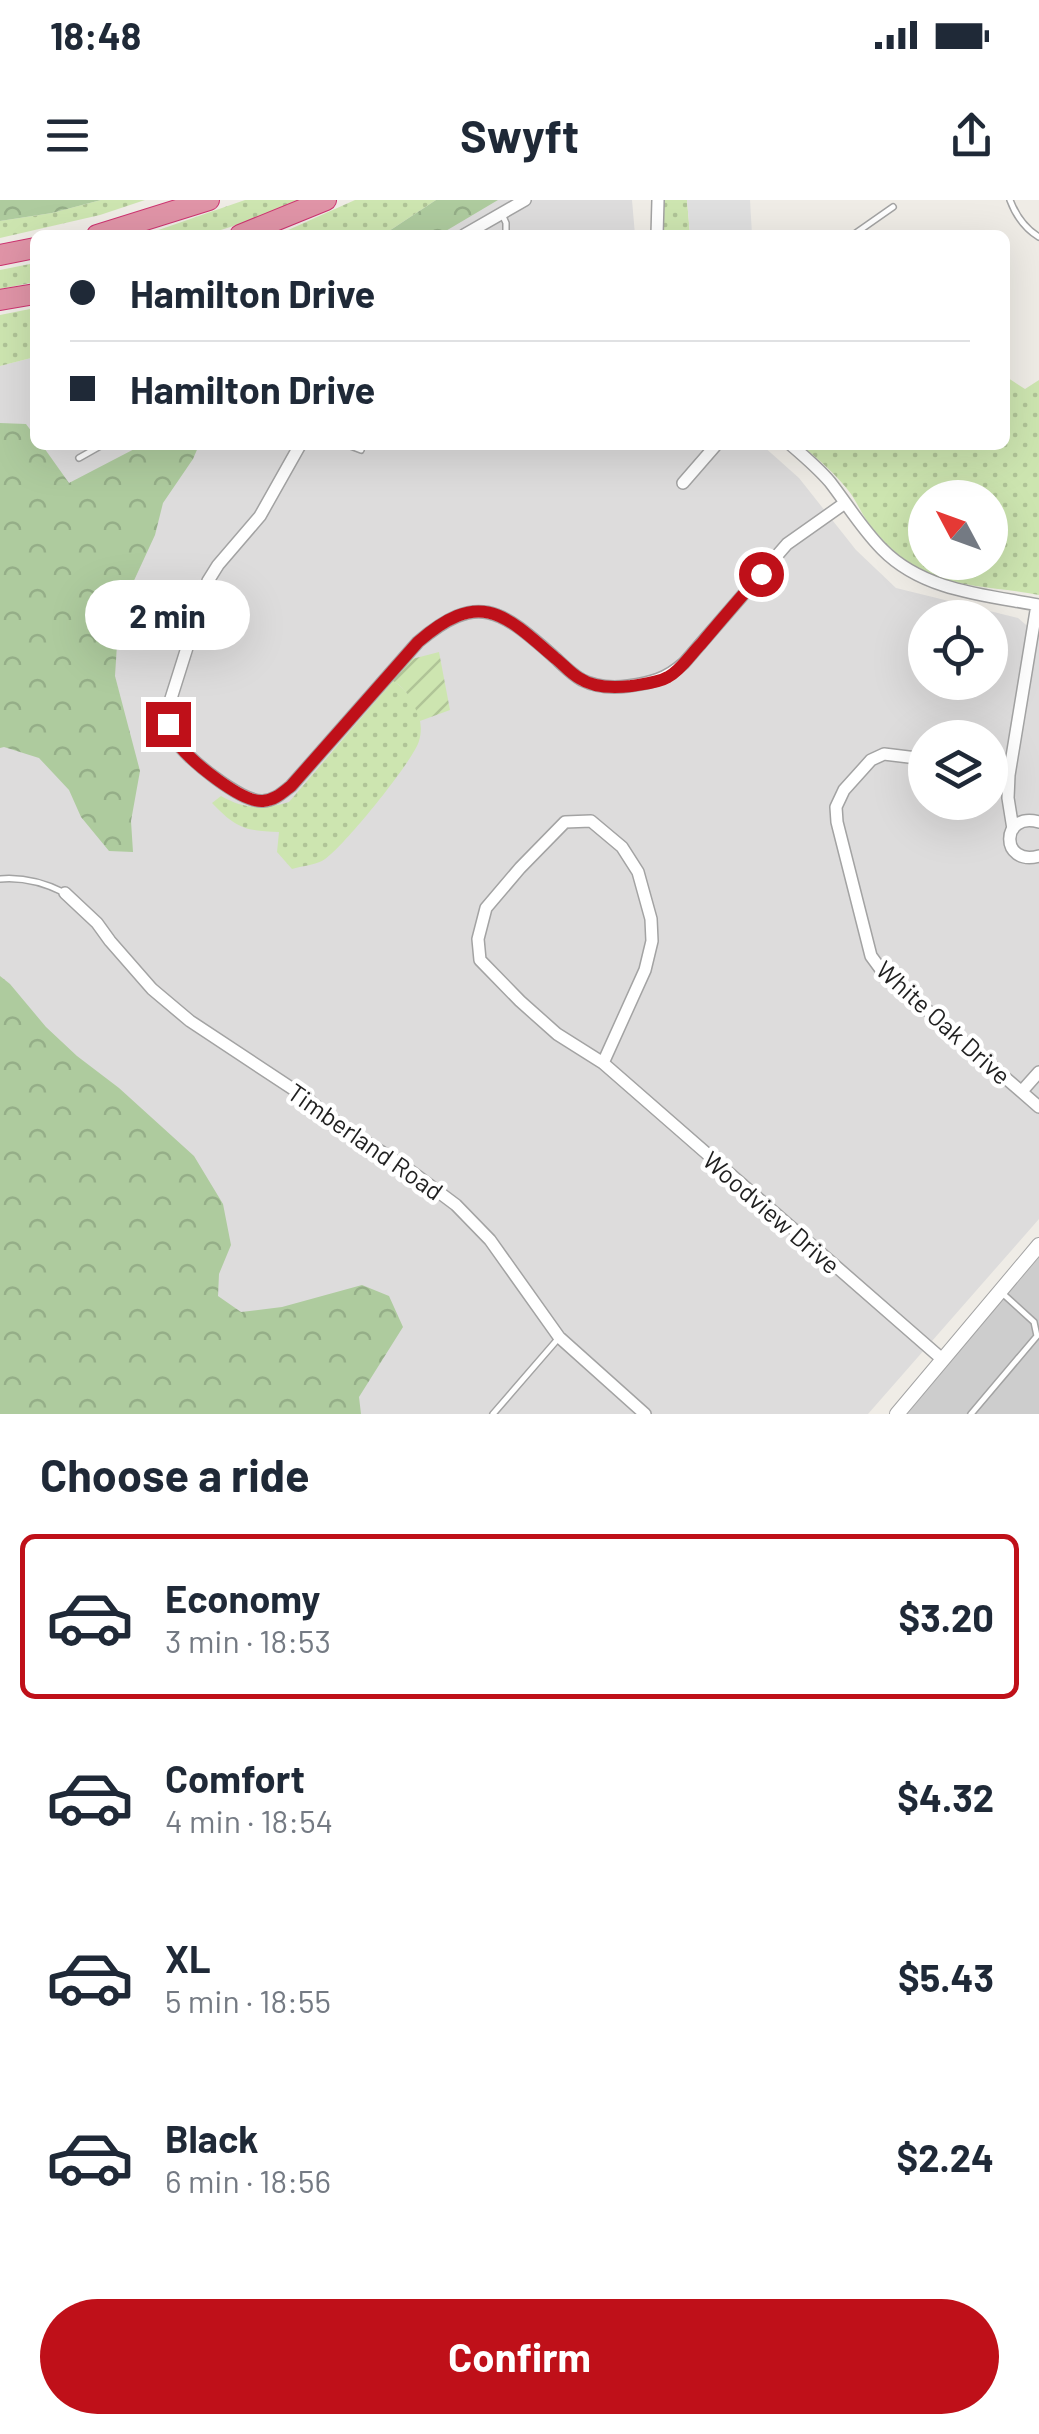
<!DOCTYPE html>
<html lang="en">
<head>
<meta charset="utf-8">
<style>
	:root { --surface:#fff; --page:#f2f2f3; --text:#1f2937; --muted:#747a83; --line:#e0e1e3; --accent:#bf1019 }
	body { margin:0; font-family:Barlow,sans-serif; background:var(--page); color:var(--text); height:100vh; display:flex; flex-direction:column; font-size:38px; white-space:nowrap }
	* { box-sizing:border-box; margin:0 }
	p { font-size:32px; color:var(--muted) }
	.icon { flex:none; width:55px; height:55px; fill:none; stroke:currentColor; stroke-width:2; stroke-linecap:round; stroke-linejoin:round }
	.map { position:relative; height:1214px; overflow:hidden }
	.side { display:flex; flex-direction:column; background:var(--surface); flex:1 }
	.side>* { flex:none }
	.top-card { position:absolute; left:30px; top:30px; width:980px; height:220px; border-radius:15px; box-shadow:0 10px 40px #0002; display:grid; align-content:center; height:220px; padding:0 40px; background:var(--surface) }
	.needle { width:65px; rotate:311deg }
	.fabs { position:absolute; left:908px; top:280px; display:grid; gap:20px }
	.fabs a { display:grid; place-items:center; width:100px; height:100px; border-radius:50%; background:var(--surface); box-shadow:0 10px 40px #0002; font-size:50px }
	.end { position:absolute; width:45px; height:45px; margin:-22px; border:12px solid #bf1019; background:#fff; box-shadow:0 0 0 5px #fff }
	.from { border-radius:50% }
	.bubble { position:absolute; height:70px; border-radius:35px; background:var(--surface); box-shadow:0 10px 40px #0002; font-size:32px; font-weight:700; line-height:70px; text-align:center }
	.top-card b { display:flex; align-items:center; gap:35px; height:95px; font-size:38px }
	.top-card b+b { border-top:2px solid var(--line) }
	.top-card i { width:25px; height:25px; background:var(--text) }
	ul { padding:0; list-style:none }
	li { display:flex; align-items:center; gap:30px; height:165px; margin:0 20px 15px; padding:0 20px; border:5px solid transparent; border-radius:15px }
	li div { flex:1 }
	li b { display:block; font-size:38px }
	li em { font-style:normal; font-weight:700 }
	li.on { border-color:var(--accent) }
	li>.icon { width:90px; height:90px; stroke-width:1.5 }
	h2 { padding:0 40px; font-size:45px; line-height:120px }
	.primary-button { display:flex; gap:20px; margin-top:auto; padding:20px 40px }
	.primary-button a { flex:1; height:115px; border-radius:60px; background:var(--accent); color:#fff; font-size:40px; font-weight:700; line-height:115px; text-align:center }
	.status { display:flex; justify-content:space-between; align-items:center; height:70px; padding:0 50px; background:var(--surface); direction:ltr }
	.status svg { height:28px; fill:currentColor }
	header { display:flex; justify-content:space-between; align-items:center; height:130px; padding:0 40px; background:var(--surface); font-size:45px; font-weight:700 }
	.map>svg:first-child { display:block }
	.residential { fill:#dddcdc; fill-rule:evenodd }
	.religious { fill:#cdcdcd }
	.grass { fill:url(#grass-dots); fill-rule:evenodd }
	.forest { fill:url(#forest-crowns) }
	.garden { fill:url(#garden-furrows) }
	.parking { fill:#dfdfdf }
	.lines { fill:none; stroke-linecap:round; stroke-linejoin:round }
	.service-casing { stroke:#a3a3a3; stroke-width:8 }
	.minor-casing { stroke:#a3a3a3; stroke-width:14 }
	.tertiary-casing { stroke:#a3a3a3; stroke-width:16 }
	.motorway-casing { stroke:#cd3370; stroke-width:22 }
	.service { stroke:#fff; stroke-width:5 }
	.minor { stroke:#fff; stroke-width:11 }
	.tertiary { stroke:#fff; stroke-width:14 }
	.motorway { stroke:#e094a7; stroke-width:20 }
	.route { stroke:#bf1019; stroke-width:12 }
	.labels { text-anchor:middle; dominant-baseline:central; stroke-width:9; stroke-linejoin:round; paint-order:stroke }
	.street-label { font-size:25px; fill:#1f1f1f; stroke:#fff }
</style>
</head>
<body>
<div class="status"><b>18:48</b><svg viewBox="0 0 49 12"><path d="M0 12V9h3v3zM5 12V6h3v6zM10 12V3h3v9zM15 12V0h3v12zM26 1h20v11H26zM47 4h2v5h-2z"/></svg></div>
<header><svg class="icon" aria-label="menu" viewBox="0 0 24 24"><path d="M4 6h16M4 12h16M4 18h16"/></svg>Swyft<svg class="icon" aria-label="share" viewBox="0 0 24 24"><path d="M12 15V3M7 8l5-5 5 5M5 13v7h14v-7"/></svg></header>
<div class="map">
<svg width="1039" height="1214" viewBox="0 0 1039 1214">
	<defs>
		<pattern id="grass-dots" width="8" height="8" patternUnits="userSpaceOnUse" patternTransform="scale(2.5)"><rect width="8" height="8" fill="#cde5b0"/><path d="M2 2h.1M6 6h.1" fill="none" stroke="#b0c497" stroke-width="1.8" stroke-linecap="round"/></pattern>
		<pattern id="forest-crowns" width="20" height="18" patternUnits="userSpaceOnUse" patternTransform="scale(2.5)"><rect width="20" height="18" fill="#aecb9e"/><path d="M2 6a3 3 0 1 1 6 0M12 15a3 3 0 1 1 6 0" fill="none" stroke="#95ae88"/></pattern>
		<pattern id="garden-furrows" width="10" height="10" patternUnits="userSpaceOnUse" patternTransform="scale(2.5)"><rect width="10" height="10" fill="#cde5b0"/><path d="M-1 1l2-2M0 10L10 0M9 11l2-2" fill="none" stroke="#b0c497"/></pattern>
	</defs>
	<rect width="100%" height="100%" fill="#efece6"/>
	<path class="residential" d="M483 0H632L635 35H423Z
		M35 157V245H762L799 278 856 350 896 388 1018 418 1039 436V1019L868 1214H179L0 1059V166ZM925 418H990V482H925ZM925 538H990V602H925Z"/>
	<path class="religious" d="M1039 1057V1214H906Z"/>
	<path class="grass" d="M101 0H145L100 15 0 38V21L52 13Z
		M245 0H298L246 22 205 35H144Z
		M355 0H436L383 35H277Z
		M664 0H687L690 35H662Z
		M35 63V82L0 89V70Z
		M35 108V157L0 166V115Z
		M1005 176 1025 189 1039 180V395C1004 388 965 388 932 375 907 366 882 342 867 321 861 312 857 303 851 294 837 275 819 260 801 245H1005ZM925 298H990V362H925Z
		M393 481C412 492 426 519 419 541 414 560 339 653 322 661 314 665 302 666 292 669L277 652 279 632C245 631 236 628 212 603L221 596C244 609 263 610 289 602Z"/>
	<path class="forest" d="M0 0H101L52 13 0 21Z
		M436 0H498L439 35H383Z
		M0 223 26 224 35 236V245H42L69 283 142 245H199L193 259 163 303 155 335 119 413 115 476 140 571 131 621 133 652 109 651 81 617 69 590 39 558 4 547 0 548Z
		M0 776 10 784 46 827 77 856 119 888 194 956 223 1004 231 1045 219 1074 218 1096 241 1112 282 1107 362 1085 389 1096 403 1127 359 1197 361 1214H0Z"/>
	<path class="garden" d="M439 452 450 510 420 521C415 505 408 489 393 481L412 459Z"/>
	<path class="parking" d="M687 0H750L752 35H690Z"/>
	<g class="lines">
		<defs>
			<path id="service" d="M1010 0C1016 16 1024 28 1039 37
				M502 14 506 23V35
				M853 35 893 7
				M348 245 361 250
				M79 258 102 245
				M0 679C22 677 45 683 65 693
				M493 1214 557 1140
				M971 1214 1037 1136 1034 1122 1001 1092"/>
			<path id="minor" d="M464 35 525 0
				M657 35 658 0
				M300 245 260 316 218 365 208 381 168 508C168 520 168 529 174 539 185 557 242 603 263 601 275 600 282 593 291 586L418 442C477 392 500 409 552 455 561 463 571 474 582 480 596 487 612 488 628 486 651 483 666 479 684 463L787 344 845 303
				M791 245C805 257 818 268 830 282 847 304 862 329 882 349 923 391 985 395 1039 405
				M683 283 716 245
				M925 559 884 554 871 560 844 590 836 607 837 622 871 756 882 771 1039 907
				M990 571 1009 575
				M591 621 622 647 638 672 651 719 652 741 645 770 603 863 557 834 520 801 480 760 478 739 486 708 520 668 565 622Z
				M1039 622C1000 611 1000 667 1039 656
				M1013 629 1008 598 1009 575 1037 405
				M65 693 97 723 110 741 152 789 190 821 302 895 344 928 408 969 456 1005 490 1040 559 1137 645 1214
				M603 863 942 1159
				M1022 891 1039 872"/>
			<path id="tertiary" d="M897 1214 1039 1045"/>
			<path id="motorway" d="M97 35 209 0
				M240 35 326 0
				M0 55 35 48
				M0 100 35 94"/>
		</defs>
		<use href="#service" class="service-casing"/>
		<use href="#minor" class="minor-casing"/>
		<use href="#tertiary" class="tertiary-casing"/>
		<use href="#motorway" class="motorway-casing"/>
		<use href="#service" class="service"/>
		<use href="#minor" class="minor"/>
		<use href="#tertiary" class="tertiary"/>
		<use href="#motorway" class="motorway"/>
	</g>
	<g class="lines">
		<path class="route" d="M168 524C171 532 173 538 179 545 192 562 242 603 263 601 275 600 282 593 291 586L418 442C479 389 503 412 555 458 563 464 570 473 579 478 594 488 614 488 631 486 643 484 658 483 668 477 681 470 691 454 701 444 721 420 741 397 761 374"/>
	</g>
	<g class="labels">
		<g class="street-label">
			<text transform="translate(944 822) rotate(42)">White Oak Drive</text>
			<text transform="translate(366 941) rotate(35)">Timberland Road</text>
			<text transform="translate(772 1012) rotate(41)">Woodview Drive</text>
		</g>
	</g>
</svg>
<div class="fabs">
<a><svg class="needle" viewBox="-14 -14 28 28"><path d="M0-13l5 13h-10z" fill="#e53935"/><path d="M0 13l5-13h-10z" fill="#747a83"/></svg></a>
<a><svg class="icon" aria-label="locate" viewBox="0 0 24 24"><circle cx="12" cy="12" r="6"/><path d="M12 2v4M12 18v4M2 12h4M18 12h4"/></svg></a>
<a><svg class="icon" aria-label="layers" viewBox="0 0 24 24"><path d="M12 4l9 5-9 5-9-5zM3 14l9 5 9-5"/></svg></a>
</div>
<i class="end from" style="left:761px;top:374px"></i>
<i class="end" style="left:168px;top:524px"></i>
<div class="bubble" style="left:85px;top:380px;width:165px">2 min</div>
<div class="top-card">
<b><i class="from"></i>Hamilton Drive</b>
<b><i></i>Hamilton Drive</b>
</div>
</div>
<section class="side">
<h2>Choose a ride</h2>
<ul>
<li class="on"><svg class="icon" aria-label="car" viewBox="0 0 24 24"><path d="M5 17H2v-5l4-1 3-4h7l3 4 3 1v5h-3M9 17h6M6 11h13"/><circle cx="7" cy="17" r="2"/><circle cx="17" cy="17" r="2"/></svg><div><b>Economy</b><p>3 min · 18:53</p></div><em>$3.20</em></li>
<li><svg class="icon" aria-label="car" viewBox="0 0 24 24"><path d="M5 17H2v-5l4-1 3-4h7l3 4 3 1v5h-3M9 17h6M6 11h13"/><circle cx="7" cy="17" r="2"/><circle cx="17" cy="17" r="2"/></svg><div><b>Comfort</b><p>4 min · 18:54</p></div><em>$4.32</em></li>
<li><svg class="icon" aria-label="car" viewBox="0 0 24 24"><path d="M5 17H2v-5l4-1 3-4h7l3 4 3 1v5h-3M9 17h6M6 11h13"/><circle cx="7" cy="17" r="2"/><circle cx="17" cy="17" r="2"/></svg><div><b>XL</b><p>5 min · 18:55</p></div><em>$5.43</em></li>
<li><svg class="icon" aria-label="car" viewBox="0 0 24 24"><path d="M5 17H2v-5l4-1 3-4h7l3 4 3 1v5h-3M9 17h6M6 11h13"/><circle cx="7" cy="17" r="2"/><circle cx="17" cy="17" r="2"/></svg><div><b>Black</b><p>6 min · 18:56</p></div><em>$2.24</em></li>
</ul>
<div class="primary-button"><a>Confirm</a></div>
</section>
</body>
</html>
